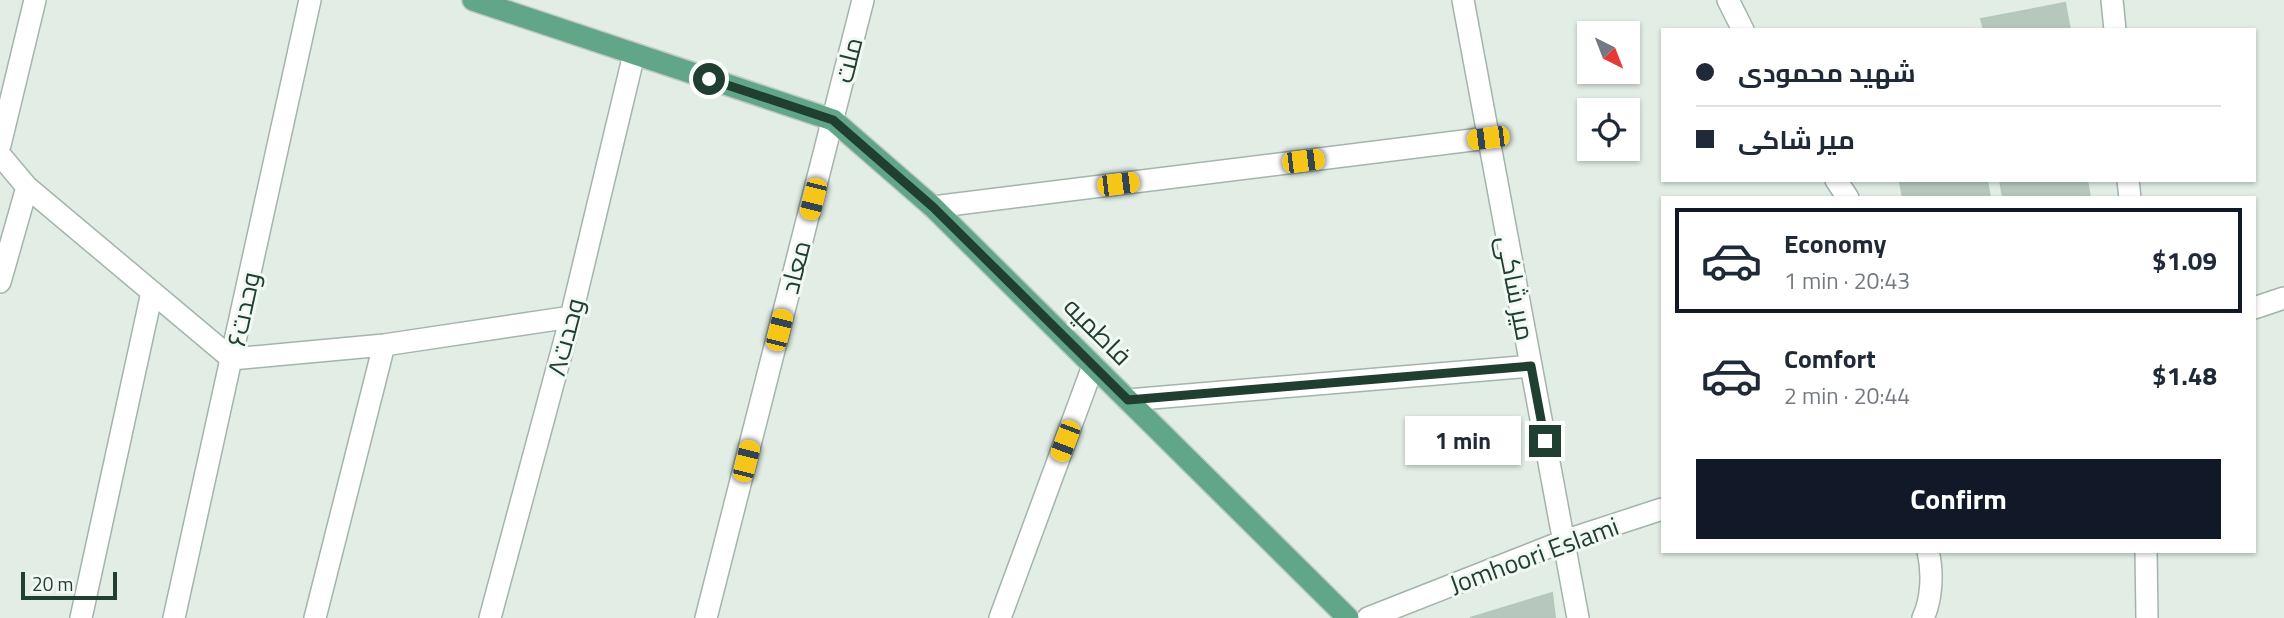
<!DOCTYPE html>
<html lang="en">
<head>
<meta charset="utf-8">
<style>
	:root { --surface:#fff; --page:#f2f2f3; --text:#1f2937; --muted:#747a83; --line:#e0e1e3; --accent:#111827 }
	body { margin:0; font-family:"Titillium Web",Cairo,sans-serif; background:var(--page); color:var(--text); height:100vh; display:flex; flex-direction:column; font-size:26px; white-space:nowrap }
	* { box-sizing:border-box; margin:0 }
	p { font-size:23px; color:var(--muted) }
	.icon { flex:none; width:38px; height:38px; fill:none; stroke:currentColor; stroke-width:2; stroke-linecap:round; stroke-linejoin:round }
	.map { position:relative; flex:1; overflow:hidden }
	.panel { position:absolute; left:1661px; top:196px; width:595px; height:357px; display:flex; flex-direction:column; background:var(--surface); border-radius:0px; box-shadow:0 2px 5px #0004 }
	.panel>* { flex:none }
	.guide { position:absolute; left:1661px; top:28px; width:595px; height:154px; border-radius:0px; box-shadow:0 2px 5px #0004; display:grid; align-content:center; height:154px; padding:0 35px; background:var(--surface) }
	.needle { width:46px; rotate:138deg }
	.tools { position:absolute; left:1577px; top:21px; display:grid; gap:14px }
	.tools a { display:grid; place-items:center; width:63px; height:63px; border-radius:0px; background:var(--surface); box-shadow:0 2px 5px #0004; font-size:35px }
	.scale { position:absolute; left:21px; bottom:18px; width:96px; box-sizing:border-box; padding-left:7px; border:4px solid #203f31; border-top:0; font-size:19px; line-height:24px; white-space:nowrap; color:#203f31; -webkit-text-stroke:5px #f2f9f4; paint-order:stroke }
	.end { position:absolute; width:32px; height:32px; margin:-16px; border:9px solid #203f31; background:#fff; box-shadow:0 0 0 4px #fff }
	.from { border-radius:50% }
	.bubble { position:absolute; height:49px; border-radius:0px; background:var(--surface); box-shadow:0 2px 5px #0004; font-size:23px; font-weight:700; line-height:49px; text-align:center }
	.car { position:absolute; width:21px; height:42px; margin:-21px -10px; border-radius:9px; box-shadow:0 0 5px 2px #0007; background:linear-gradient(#f5c518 24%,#345 0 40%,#f5c518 0 76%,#345 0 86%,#f5c518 0) }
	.guide b { display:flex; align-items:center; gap:24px; height:66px; font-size:26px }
	.guide b+b { border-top:2px solid var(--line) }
	.guide i { width:18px; height:18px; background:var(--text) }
	ul { padding:12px 0 0; list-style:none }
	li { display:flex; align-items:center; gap:21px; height:105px; margin:0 14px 10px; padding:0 21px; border:4px solid transparent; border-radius:0px }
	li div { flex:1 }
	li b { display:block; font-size:26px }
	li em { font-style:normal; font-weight:700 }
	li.active { border-color:var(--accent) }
	li>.icon { width:63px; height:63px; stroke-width:1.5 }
	.primary-button { display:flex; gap:14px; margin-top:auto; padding:14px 35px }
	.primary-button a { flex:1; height:80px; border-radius:0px; background:var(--accent); color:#fff; font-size:28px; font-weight:700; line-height:80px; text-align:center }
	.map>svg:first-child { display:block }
	.building { fill:#b6c8be; stroke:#b3c7bb; stroke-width:2 }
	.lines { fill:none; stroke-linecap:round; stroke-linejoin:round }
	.minor-casing { stroke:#a3b5ab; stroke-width:24 }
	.major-casing { stroke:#c1c9c5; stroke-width:24 }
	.minor { stroke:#fff; stroke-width:21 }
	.major { stroke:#62a689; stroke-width:21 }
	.route { stroke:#203f31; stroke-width:9 }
	.labels { text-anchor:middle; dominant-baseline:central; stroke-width:6; stroke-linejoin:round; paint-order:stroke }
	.street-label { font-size:26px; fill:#203f31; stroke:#f2f9f4 }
</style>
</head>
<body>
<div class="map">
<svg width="2284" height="618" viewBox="0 0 2284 618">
	<rect width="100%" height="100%" fill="#e1ede5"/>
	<path class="building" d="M2065 3 2070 30H1984L1981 19Z
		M1907 180H1987L1990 198H1903L1900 182Z
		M2000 180H2087L2090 198H2003Z
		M1552 593 1555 618H1470Z"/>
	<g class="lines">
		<defs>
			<path id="minor" d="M1463 0 1578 618
				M1728 0 1743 30
				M2112 0 2115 30
				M0 145 35 0
				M0 155 27 187 0 282
				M1836 180 1848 198
				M2128 180 2130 198
				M27 187 232 359 384 345 571 317
				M933 207 1488 138
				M2254 308 2284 298
				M1128 400 1531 366
				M2146 551 2147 618
				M81 618 152 292
				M174 618 310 0
				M315 618 384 345
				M490 618 571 317 634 54
				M706 618 863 0
				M1000 618 1093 366
				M1368 618 1564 541 1662 509
				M1923 618C1932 599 1933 572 1928 551"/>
			<path id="major" d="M473 0 833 120 933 207 1348 618"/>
		</defs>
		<use href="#minor" class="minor-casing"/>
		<use href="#major" class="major-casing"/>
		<use href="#minor" class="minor"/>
		<use href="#major" class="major"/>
	</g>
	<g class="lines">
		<path class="route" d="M709 79 833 120 933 207 1128 400 1531 366 1545 441"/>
	</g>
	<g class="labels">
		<g class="street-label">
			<text transform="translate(848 60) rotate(-76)">ملت</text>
			<text transform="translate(795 267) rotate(-76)">معاد</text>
			<text transform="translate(1516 288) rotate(79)">میر شاکی</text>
			<text transform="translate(243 309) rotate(-78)">وحدت۶</text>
			<text transform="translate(1098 331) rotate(45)">فاطمیه</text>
			<text transform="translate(565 337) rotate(-75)">وحدت۸</text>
			<text transform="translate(1534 555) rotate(-20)">Jomhoori Eslami</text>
		</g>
	</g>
</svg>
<div class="tools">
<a><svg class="needle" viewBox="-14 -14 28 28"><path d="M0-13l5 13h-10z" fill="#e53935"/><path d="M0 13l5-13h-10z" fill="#747a83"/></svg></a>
<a><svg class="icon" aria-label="locate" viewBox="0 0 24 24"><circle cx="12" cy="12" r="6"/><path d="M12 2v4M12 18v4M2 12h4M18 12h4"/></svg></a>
</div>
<div class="scale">20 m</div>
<i class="end from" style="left:709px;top:79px"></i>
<i class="end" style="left:1545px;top:441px"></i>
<div class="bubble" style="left:1405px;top:416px;width:116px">1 min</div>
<i class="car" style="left:1488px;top:138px;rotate:263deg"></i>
<i class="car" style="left:1303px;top:161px;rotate:83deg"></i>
<i class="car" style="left:1118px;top:184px;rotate:83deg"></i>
<i class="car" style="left:813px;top:199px;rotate:194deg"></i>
<i class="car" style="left:779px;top:330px;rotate:14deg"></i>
<i class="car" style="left:1065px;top:441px;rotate:201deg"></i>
<i class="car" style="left:746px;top:461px;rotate:14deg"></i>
<div class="guide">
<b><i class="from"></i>شهید محمودی</b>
<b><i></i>میر شاکی</b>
</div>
<section class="panel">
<ul>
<li class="active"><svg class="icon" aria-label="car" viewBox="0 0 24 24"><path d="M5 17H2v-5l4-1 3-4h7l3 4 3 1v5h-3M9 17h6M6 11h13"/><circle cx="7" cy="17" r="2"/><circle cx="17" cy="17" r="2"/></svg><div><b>Economy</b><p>1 min · 20:43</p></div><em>$1.09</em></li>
<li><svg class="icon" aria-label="car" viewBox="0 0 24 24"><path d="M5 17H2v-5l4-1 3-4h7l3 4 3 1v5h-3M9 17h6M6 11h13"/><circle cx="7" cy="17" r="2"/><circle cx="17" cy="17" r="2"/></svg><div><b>Comfort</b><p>2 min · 20:44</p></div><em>$1.48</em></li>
</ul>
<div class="primary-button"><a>Confirm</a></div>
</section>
</div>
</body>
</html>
